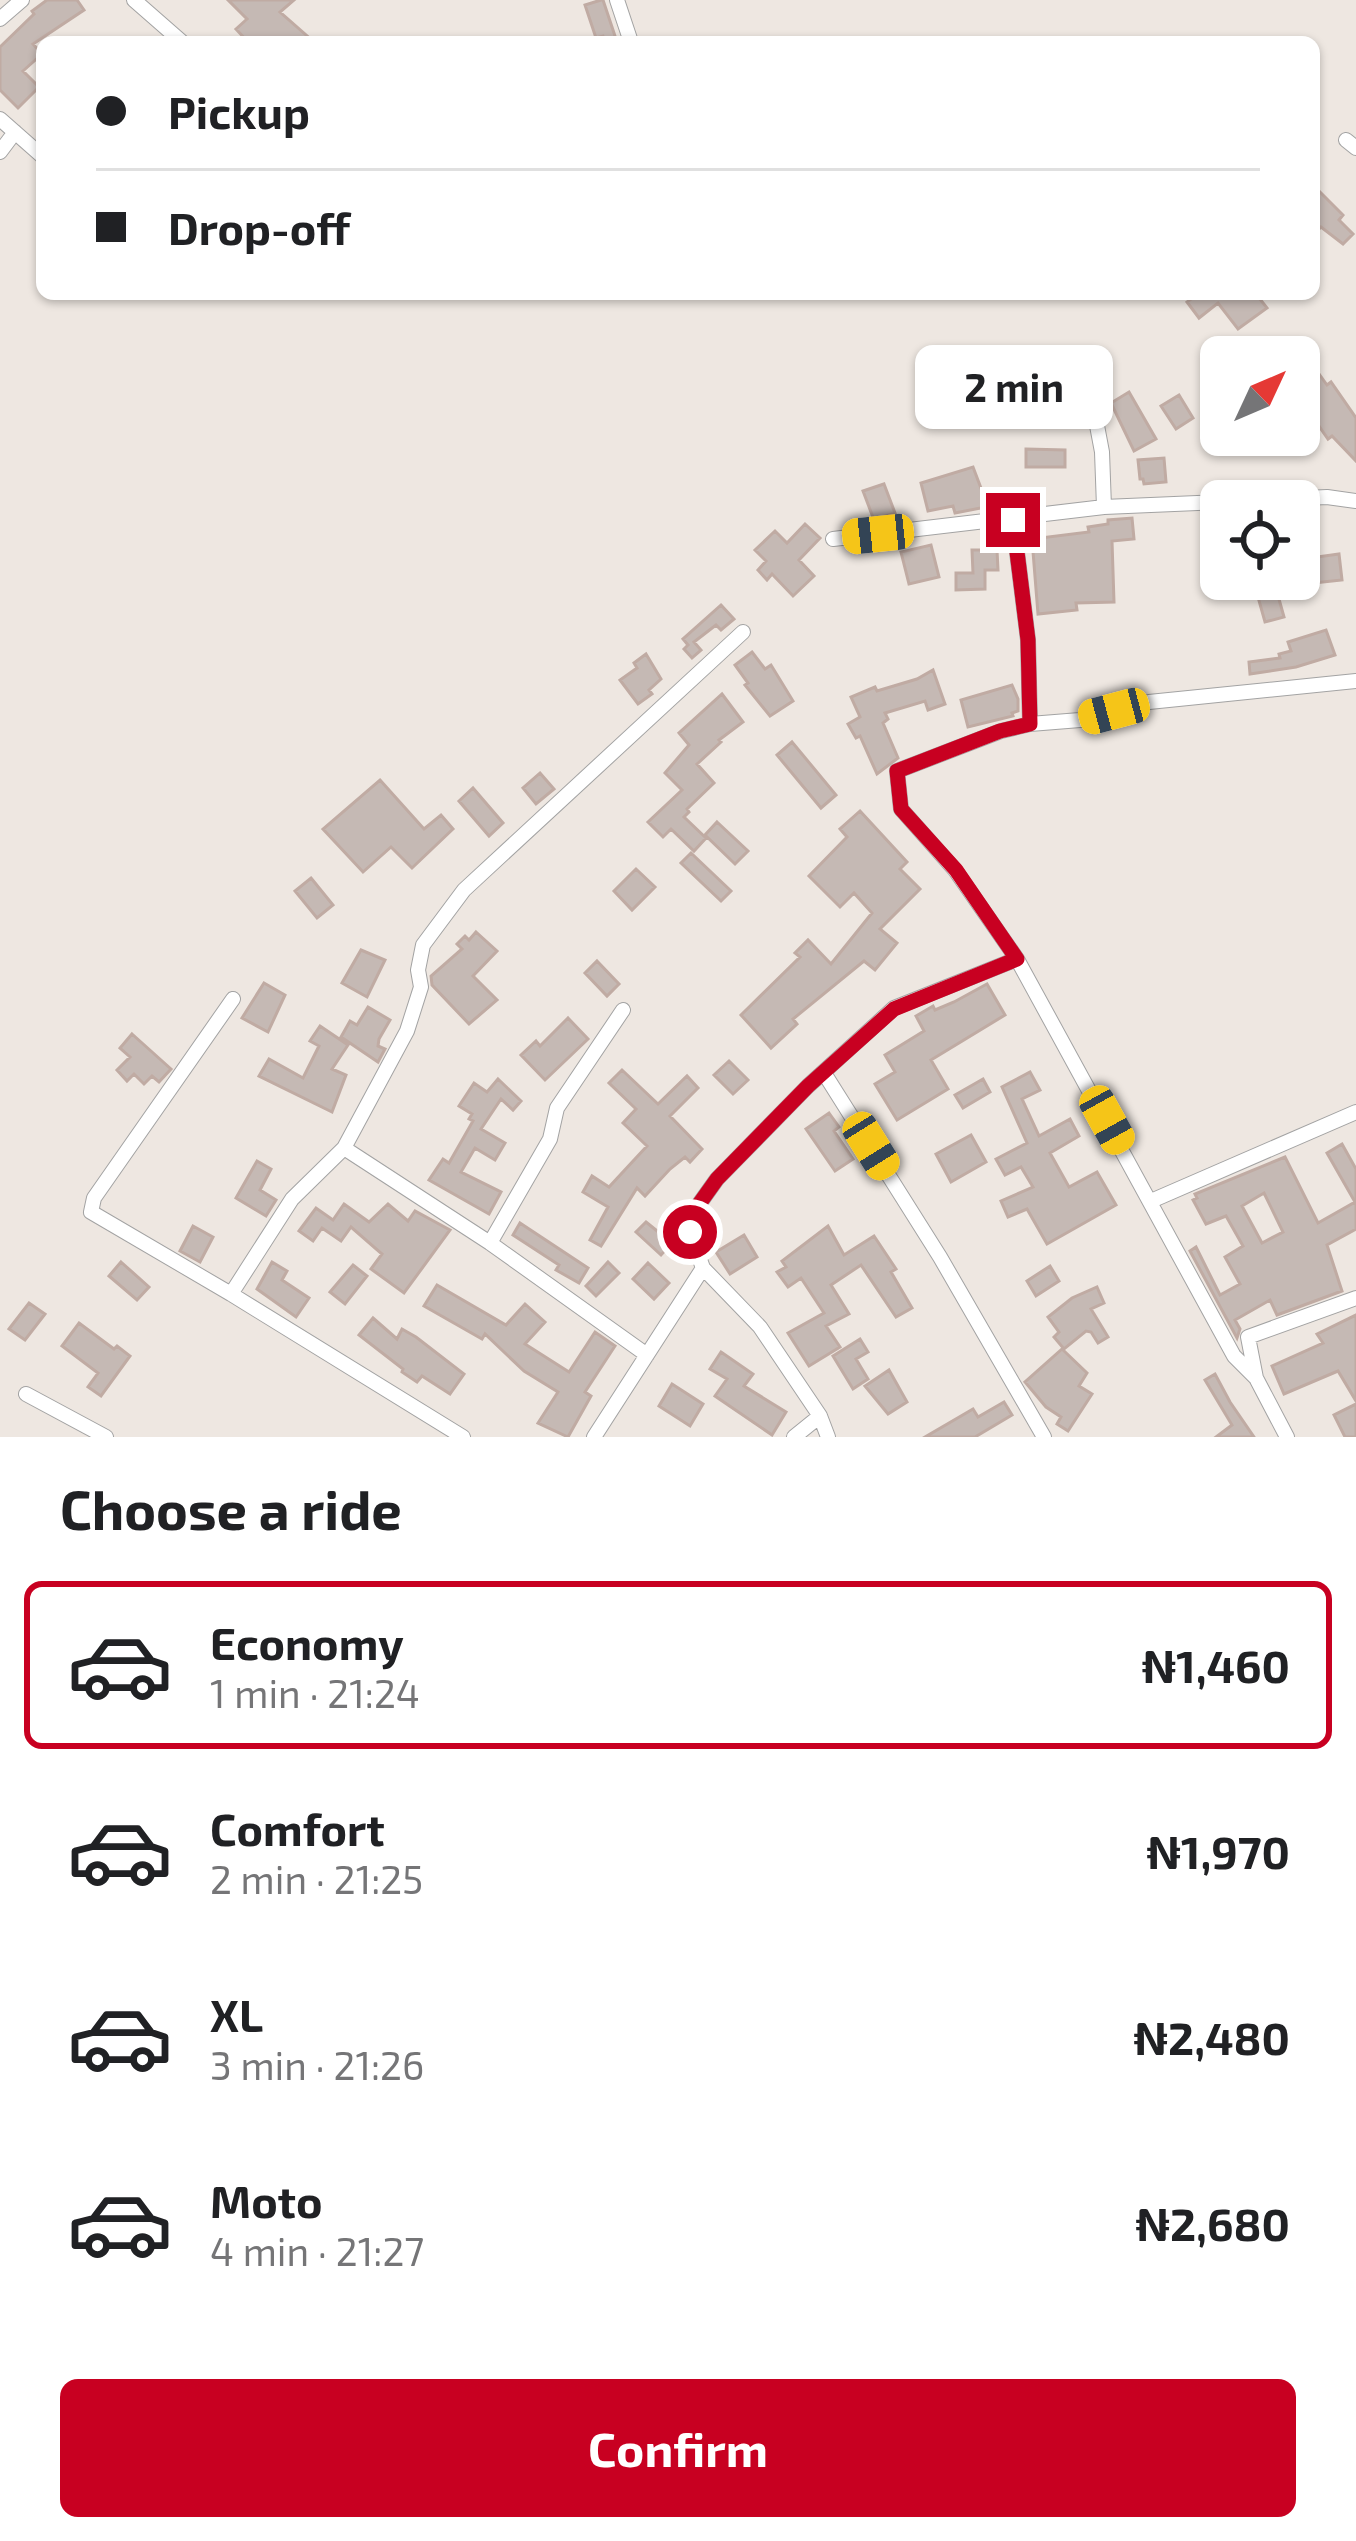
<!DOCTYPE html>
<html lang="en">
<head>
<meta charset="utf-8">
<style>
	:root { --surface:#fff; --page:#f2f2f2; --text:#202124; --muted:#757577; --line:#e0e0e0; --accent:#c80021 }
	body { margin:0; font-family:"Exo 2",sans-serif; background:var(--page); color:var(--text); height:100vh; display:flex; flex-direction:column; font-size:45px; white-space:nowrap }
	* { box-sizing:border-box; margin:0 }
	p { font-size:39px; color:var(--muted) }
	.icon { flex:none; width:66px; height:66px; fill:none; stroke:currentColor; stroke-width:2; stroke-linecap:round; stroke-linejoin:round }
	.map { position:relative; height:1437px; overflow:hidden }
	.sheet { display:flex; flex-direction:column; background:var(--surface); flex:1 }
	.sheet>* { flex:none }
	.hud { position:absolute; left:36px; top:36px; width:1284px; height:264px; border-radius:18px; box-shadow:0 3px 9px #0004; display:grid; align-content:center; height:264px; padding:0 60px; background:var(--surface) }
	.needle { width:78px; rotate:46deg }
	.controls { position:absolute; left:1200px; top:336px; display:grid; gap:24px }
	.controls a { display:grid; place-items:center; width:120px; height:120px; border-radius:18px; background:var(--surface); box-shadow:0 3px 9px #0004; font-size:60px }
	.end { position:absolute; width:54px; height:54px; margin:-27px; border:15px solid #c80021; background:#fff; box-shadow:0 0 0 6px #fff }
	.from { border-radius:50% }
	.bubble { position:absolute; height:84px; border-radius:18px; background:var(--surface); box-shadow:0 3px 9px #0004; font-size:39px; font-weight:700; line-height:84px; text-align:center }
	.car { position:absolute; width:36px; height:72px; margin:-36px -18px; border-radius:15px; box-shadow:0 0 9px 3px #0007; background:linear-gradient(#f5c518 24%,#345 0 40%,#f5c518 0 76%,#345 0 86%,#f5c518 0) }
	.hud b { display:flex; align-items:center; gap:42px; height:114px; font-size:45px }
	.hud b+b { border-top:3px solid var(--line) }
	.hud i { width:30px; height:30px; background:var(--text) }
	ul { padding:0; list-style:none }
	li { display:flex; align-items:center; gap:36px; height:168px; margin:0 24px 18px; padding:0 36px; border:6px solid transparent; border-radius:18px }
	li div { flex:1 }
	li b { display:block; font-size:45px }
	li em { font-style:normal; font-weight:700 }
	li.active { border-color:var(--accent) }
	li>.icon { width:108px; height:108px; stroke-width:1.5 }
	h2 { padding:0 60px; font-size:54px; line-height:144px }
	.cta { display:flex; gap:24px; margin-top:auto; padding:24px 60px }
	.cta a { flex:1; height:138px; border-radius:18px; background:var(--accent); color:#fff; font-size:48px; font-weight:700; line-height:138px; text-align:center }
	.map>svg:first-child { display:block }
	.building { fill:#c5b9b4; stroke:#c0aba3; stroke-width:3; fill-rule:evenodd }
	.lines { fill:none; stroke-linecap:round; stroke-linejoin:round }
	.street-casing { stroke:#a3a3a3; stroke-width:16 }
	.street { stroke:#fff; stroke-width:14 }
	.route { stroke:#c80021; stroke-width:15 }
</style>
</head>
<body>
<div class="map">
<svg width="1356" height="1437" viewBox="0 0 1356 1437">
	<rect width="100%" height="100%" fill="#eee7e1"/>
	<path class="building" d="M47 0H77L84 10 33 44 42 54 23 71 39 87 18 108 0 90V47L34 14 32 11Z
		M228 0H294L280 12 314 42H248L236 29 247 19Z
		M601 0H603L617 42H605L603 36 596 38 585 5Z
		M1314 186 1343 215 1339 220 1353 234 1343 244 1321 227 1314 234Z
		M1198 294H1256L1267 308 1238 329 1218 303 1199 318 1187 302Z
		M1299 346 1327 385 1331 382 1356 418V461L1332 436 1328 439 1299 397Z
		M1129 392 1156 439 1134 451 1111 403Z
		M1179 395 1193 418 1176 429 1161 406Z
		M1026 449 1065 450V467H1026Z
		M1164 458 1166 482 1144 484 1143 479H1140L1138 460Z
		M973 467 984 496 993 493 996 505 955 513 953 506 928 511 921 483Z
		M884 484 895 513 874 520 863 491Z
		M1132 518 1134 539 1112 541 1114 602 1076 603 1077 610 1038 614 1032 539 1089 532 1088 527 1108 524V520Z
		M805 524 820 538 799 560 814 576 793 596 772 574 767 580 758 570 766 561 755 550 775 531 787 543Z
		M931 545 939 577 909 584 901 552Z
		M972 550H997L998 570H985V589L956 590V573H973Z
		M1339 554 1342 580 1313 583 1310 558Z
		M1277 592 1284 617 1265 622 1258 597Z
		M721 605 734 619 721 630 716 625 694 642 701 650 692 658 684 649 688 645 683 639Z
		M1326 630 1335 655 1296 667 1250 674 1249 662 1280 658 1279 654 1291 651 1288 642Z
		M752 652 765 669 771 665 793 701 770 716 745 685 748 683 735 665Z
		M646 654 661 679 649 690 652 694 638 704 620 680 637 668 634 663Z
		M933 670 945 704 928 710 925 701 885 713 888 719 883 723 898 758 877 774 860 736 856 738 848 724 860 717 851 697 875 687 877 691 917 679Z
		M1012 685 1018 699V711L1012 713 1013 716 968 727 961 700Z
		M722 694 743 722 719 740 721 742 697 764 714 783 687 809 689 812 684 817 706 838 694 851 671 829 663 837 648 822 682 790 665 773 689 745 679 733Z
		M792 742 836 795 821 808 777 755Z
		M540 773 554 789 536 804 523 788Z
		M380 780 424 829 441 815 453 829 412 868 391 847 363 872 323 829Z
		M473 788 503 823 489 836 459 801Z
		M860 811 907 862 900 869 920 889 880 929 897 943 875 970 864 961 793 1019 797 1024 771 1048 741 1015 800 957 795 953 808 940 831 964 872 913 854 893 840 907 809 876 847 837 840 829Z
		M717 822 748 851 735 864 705 835Z
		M691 853 731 891 721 901 681 863Z
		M636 869 655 887 632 910 614 891Z
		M311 878 333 905 317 918 295 891Z
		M476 932 497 951 473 976 497 1000 469 1024 432 985 431 976 462 949 457 944 465 936 469 940Z
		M361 950 385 960 367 997 342 983Z
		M597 961 619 984 607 996 585 973Z
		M264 983 285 995 268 1032 242 1018Z
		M987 984 1005 1015 931 1060 948 1089 897 1120 875 1084 895 1072 885 1055 924 1031 916 1016 933 1006 935 1010 954 1002Z
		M368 1007 390 1020 379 1039 378 1046 385 1049 378 1062 341 1037 350 1021 357 1025Z
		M568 1018 588 1039 545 1080 521 1055 536 1041 540 1046Z
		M320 1026 348 1045 332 1069 346 1075 332 1112 259 1076 269 1059 303 1078 319 1046 310 1041Z
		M132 1034 171 1069 159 1082 152 1076 144 1084 134 1074 127 1081 117 1070 130 1057 120 1048Z
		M729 1061 748 1080 733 1094 714 1075Z
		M622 1070 658 1104 687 1076 698 1088 670 1116 702 1149 690 1162 685 1157 670 1169 645 1196 637 1188 601 1246 590 1240 608 1207 583 1192 592 1176 609 1187 647 1146 623 1123 636 1109 609 1083Z
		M1030 1072 1040 1090 1022 1099 1039 1136 1070 1119 1079 1136 1050 1153 1069 1187 1097 1172 1116 1205 1047 1244 1027 1209 1008 1217 1001 1201 1033 1187 1021 1167 1005 1175 996 1159 1027 1143 1002 1087Z
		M498 1079 521 1101 513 1110 501 1099 481 1129 505 1143 495 1160 475 1148 461 1172 501 1192 489 1214 429 1180 443 1159 449 1163 473 1121 469 1119 472 1114 459 1106 474 1083 487 1092Z
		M983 1079 990 1092 963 1108 955 1095Z
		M829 1113 839 1127 834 1131 853 1159 835 1171 806 1129Z
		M971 1135 986 1162 951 1182 936 1154Z
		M1342 1144 1356 1169V1229L1327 1245 1342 1291 1277 1315 1270 1300 1235 1320 1240 1329 1237 1338 1190 1251 1196 1247 1220 1295 1240 1284 1225 1257 1243 1246 1226 1216 1206 1224 1193 1200 1197 1198 1195 1194 1285 1157 1318 1223 1355 1202 1327 1153ZM1264 1193 1283 1232 1262 1243 1242 1206Z
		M257 1161 271 1169 260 1190 276 1200 266 1216 236 1198Z
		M344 1204 369 1222 388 1204 408 1221 415 1211 450 1230 404 1293 371 1269 382 1254 351 1227 341 1241 322 1228 313 1241 299 1231 316 1208 333 1220Z
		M646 1222 672 1243 661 1255 636 1232Z
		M520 1223 588 1268 579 1283 556 1270 559 1265 513 1235Z
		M193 1226 213 1237 200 1262 180 1251Z
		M828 1226 844 1255 874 1236 896 1269 891 1272 912 1308 896 1317 861 1265 831 1285 849 1314 826 1326 840 1347 809 1366 788 1333 824 1313 801 1278 788 1287 777 1272 786 1267 782 1261Z
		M744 1235 757 1257 730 1274 716 1252Z
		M121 1262 149 1287 137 1300 109 1276Z
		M272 1262 287 1271 282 1280 309 1298 296 1317 257 1289Z
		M608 1262 619 1273 596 1296 586 1286Z
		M648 1263 669 1283 654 1299 633 1279Z
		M353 1265 367 1276 345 1304 330 1292Z
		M1050 1266 1059 1281 1036 1296 1027 1281Z
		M437 1285 506 1325 525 1304 545 1322 525 1344 569 1372 595 1332 615 1346 585 1392 591 1396 568 1437 538 1423 558 1392 524 1371 485 1334 482 1339 424 1306Z
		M1097 1287 1104 1303 1091 1309 1108 1337 1098 1343 1091 1332 1086 1331 1064 1349 1054 1337 1059 1332 1048 1317 1072 1298Z
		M29 1303 45 1314 25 1340 9 1329Z
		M1356 1315V1401L1338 1371 1284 1394 1272 1366 1323 1343 1317 1334Z
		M373 1318 397 1339 402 1329 416 1337 464 1374 450 1394 422 1376 417 1382 402 1372 403 1369 359 1335Z
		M79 1323 114 1349 117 1346 130 1356 101 1396 88 1387 98 1373 62 1346Z
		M860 1339 868 1352 856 1359 868 1379 853 1389 833 1356Z
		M1062 1349 1087 1373 1079 1386 1092 1394 1068 1431 1057 1424 1061 1417 1046 1407 1025 1382Z
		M721 1352 753 1374 744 1386 786 1412 772 1435 715 1396 727 1379 710 1369Z
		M889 1370 907 1402 888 1414 865 1386Z
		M1215 1374 1230 1402 1254 1437H1216L1232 1425 1205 1380Z
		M672 1384 703 1404 690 1426 659 1406Z
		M1004 1402 1012 1415 975 1437H925L973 1409 978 1417Z
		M1356 1404V1437H1345L1334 1415Z"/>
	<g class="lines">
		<defs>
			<path id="street" d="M134 0 182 42
				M617 0 631 42
				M0 19 22 0
				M0 119 42 156
				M1346 140 1356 148
				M0 152 15 132
				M1095 415 1102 452 1104 507
				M1244 501 1327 497 1356 501
				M1013 520 1028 640 1030 724
				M833 539 1104 507 1221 502
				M824 1073 940 1257 1044 1437
				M344 1148 490 1243 647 1355
				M1151 1201 1356 1112
				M490 1243 550 1139 557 1108 623 1010
				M231 1294 91 1212 94 1198 233 999
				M1256 1378 1248 1337 1356 1298
				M26 1394 106 1437
				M463 1437 231 1294 292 1199 344 1148 407 1031 421 987 418 970 423 945 464 890 743 632
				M594 1437 703 1268
				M794 1437 820 1416
				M828 1437 820 1416 760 1327 703 1268 690 1232 697 1207 717 1179 808 1086 894 1008 1017 959
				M1287 1437 1256 1378 1234 1356 1017 959 955 870 901 809 897 771 1001 731 1030 724 1080 720 1149 702 1356 681"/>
		</defs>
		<use href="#street" class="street-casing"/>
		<use href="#street" class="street"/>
	</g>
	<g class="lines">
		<path class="route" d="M690 1232 697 1207 717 1179 808 1086 894 1009 1017 959 956 870 901 809 897 771 1000 731 1030 724 1028 640 1013 520"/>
	</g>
</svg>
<div class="controls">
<a><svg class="needle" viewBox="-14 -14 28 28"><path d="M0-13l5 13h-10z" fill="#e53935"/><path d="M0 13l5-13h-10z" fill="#757577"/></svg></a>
<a><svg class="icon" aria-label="locate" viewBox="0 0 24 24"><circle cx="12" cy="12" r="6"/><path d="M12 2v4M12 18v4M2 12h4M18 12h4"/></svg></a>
</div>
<i class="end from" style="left:690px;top:1232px"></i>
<i class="end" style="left:1013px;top:520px"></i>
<div class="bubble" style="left:915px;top:345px;width:198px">2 min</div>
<i class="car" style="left:878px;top:534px;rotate:264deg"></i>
<i class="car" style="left:1114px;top:711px;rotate:255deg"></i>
<i class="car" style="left:1107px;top:1120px;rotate:151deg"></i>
<i class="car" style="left:871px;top:1146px;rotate:148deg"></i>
<div class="hud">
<b><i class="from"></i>Pickup</b>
<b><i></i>Drop-off</b>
</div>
</div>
<section class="sheet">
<h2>Choose a ride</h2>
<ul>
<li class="active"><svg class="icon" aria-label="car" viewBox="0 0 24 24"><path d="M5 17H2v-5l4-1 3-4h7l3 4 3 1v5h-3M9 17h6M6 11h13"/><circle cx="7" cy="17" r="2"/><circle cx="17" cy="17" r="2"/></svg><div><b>Economy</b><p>1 min · 21:24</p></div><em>₦1,460</em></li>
<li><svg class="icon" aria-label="car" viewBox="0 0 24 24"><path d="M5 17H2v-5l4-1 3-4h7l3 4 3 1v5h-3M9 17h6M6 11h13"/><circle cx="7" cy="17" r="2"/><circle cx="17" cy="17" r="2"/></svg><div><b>Comfort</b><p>2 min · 21:25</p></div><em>₦1,970</em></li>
<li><svg class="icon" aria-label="car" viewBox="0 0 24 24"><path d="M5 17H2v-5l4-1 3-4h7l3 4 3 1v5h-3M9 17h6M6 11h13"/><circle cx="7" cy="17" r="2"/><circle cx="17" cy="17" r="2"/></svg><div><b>XL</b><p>3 min · 21:26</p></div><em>₦2,480</em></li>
<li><svg class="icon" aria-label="car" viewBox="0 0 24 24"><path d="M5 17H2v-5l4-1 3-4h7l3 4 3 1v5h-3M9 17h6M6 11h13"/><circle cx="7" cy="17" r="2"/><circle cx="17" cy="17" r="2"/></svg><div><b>Moto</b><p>4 min · 21:27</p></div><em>₦2,680</em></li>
</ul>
<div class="cta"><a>Confirm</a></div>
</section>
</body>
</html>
